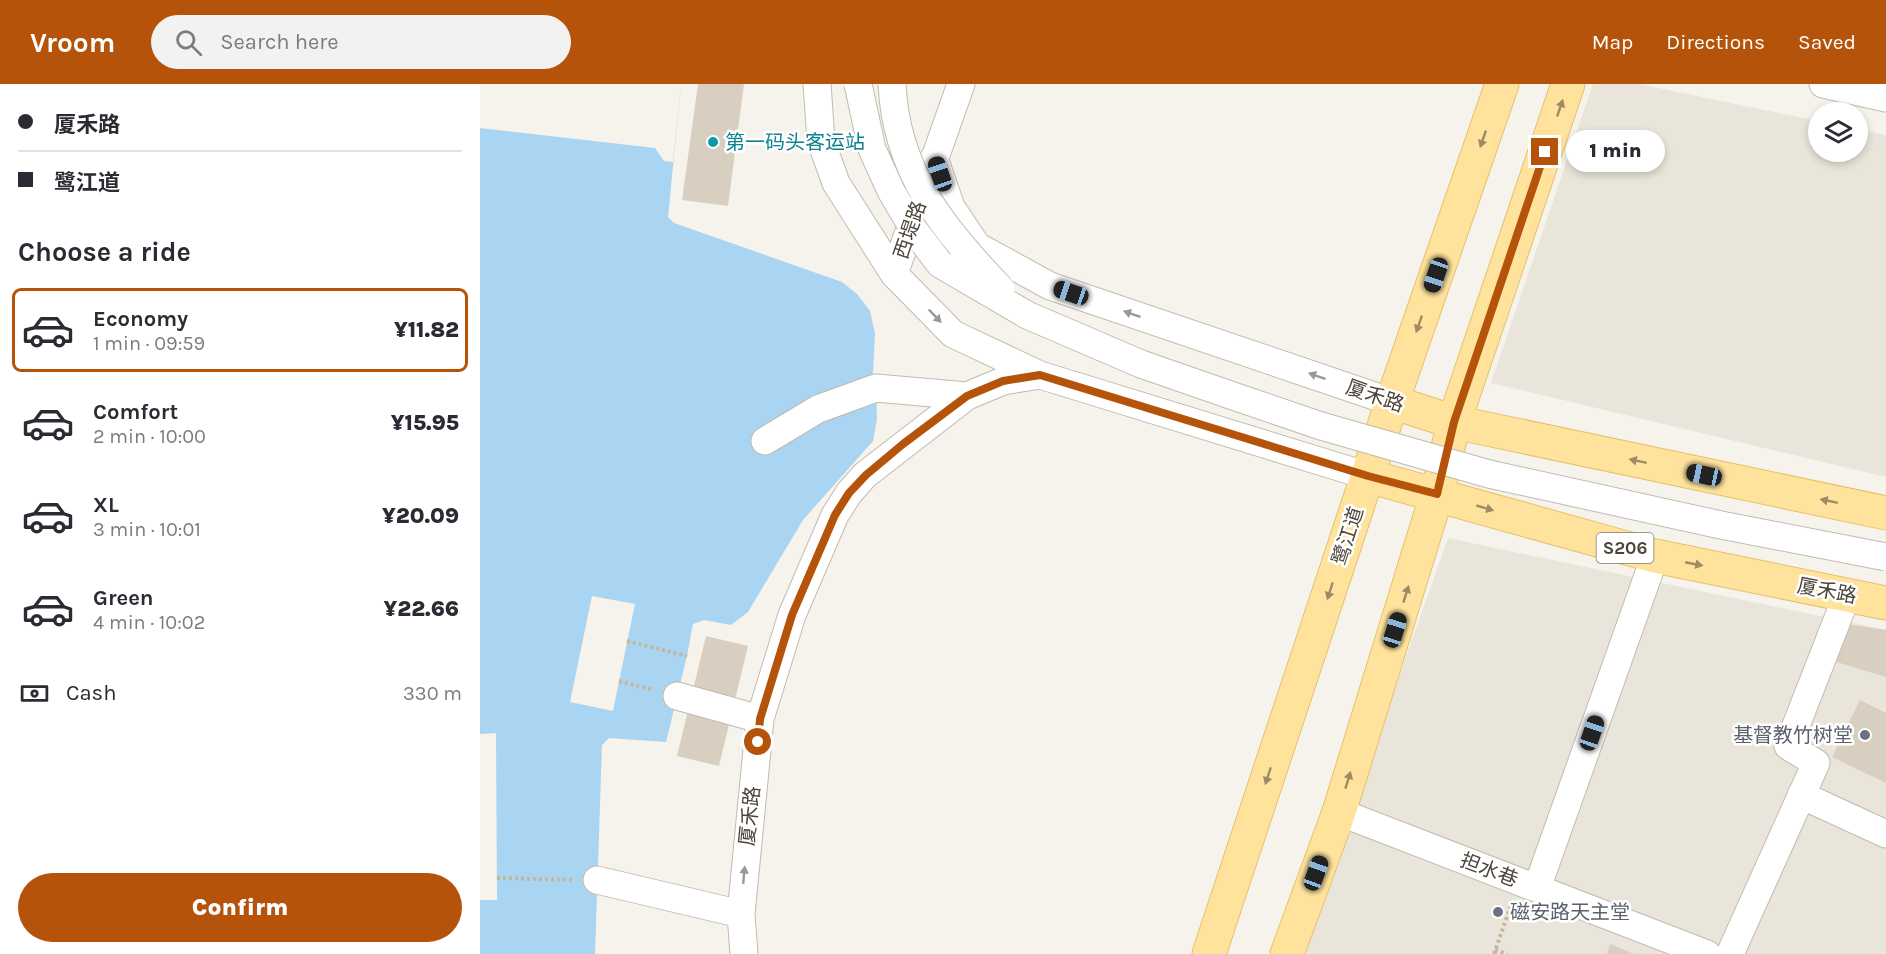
<!DOCTYPE html>
<html lang="en">
<head>
<meta charset="utf-8">
<style>
	:root { --surface:#fff; --page:#f2f2f3; --text:#2b2b33; --muted:#7c7c81; --line:#e1e1e2; --accent:#b45309 }
	body { margin:0; font-family:Karla,"Noto Sans SC",sans-serif; background:var(--page); color:var(--text); height:100vh; display:flex; flex-direction:column; font-size:22px; white-space:nowrap }
	* { box-sizing:border-box; margin:0 }
	p { font-size:20px; color:var(--muted) }
	.icon { flex:none; width:33px; height:33px; fill:none; stroke:currentColor; stroke-width:2; stroke-linecap:round; stroke-linejoin:round }
	.map { position:relative; flex:1; overflow:hidden }
	.sheet { display:flex; flex-direction:column; background:var(--surface); width:480px }
	.sheet>* { flex:none }
	.top-card { display:grid; align-content:center; height:132px; padding:0 18px; background:var(--surface) }
	.tools { position:absolute; left:1328px; top:18px; display:grid; gap:12px }
	.tools a { display:grid; place-items:center; width:60px; height:60px; border-radius:50%; background:var(--surface); box-shadow:0 3px 9px #0003; font-size:30px }
	.end { position:absolute; width:27px; height:27px; margin:-14px; border:8px solid #b45309; background:#fff; box-shadow:0 0 0 3px #fff }
	.from { border-radius:50% }
	.bubble { position:absolute; height:42px; border-radius:21px; background:var(--surface); box-shadow:0 3px 9px #0003; font-size:20px; font-weight:800; line-height:42px; text-align:center }
	.car { position:absolute; width:18px; height:36px; margin:-18px -9px; border-radius:8px; box-shadow:0 0 4px 2px #0007; background:linear-gradient(#222 24%,#8ab4d8 0 40%,#222 0 76%,#8ab4d8 0 86%,#222 0) }
	.top-card b { display:flex; align-items:center; gap:21px; height:57px; font-size:22px }
	.top-card b+b { border-top:2px solid var(--line) }
	.top-card i { width:15px; height:15px; background:var(--text) }
	ul { padding:0; list-style:none }
	li { display:flex; align-items:center; gap:18px; height:84px; margin:0 12px 9px; padding:0 6px; border:3px solid transparent; border-radius:9px }
	li div { flex:1 }
	li b { display:block; font-size:22px }
	li em { font-style:normal; font-weight:800 }
	li.active { border-color:var(--accent) }
	li>.icon { width:54px; height:54px; stroke-width:1.5 }
	h2 { padding:0 18px; font-size:27px; line-height:72px }
	.pay { display:flex; align-items:center; gap:15px; height:66px; padding:0 18px; font-size:22px }
	.pay p { margin-inline-start:auto }
	.cta { display:flex; gap:12px; margin-top:auto; padding:12px 18px }
	.cta a { flex:1; height:69px; border-radius:36px; background:var(--accent); color:#fff; font-size:24px; font-weight:800; line-height:69px; text-align:center }
	header { display:flex; align-items:center; gap:36px; box-sizing:border-box; height:84px; padding:0 30px; background:var(--accent); color:#fff }
	header strong { font-size:28px }
	nav { display:flex; gap:33px; margin-inline-start:auto; font-size:21px }
	.search { width:420px; height:54px; background:var(--page); display:flex; align-items:center; gap:15px; box-sizing:border-box; padding:0 21px; border-radius:33px; color:var(--muted); font-size:22px }
	main { display:flex; flex:1; min-height:0 }
	.map>svg:first-child { display:block }
	.residential { fill:#eae5da }
	.water { fill:#a9d4f2 }
	.pier { fill:#f6f3ec }
	.building { fill:#d8cfc1 }
	.lines { fill:none; stroke-linecap:round; stroke-linejoin:round }
	.minor-casing { stroke:#c2bbae; stroke-width:29 }
	.major-casing { stroke:#e6c16a; stroke-width:35 }
	.path { stroke:#c4b79f; stroke-width:4; stroke-dasharray:3 3; stroke-linecap:butt }
	.minor { stroke:#fff; stroke-width:27 }
	.major { stroke:#ffe39c; stroke-width:33 }
	.minor-bridge-casing { stroke:#c2bbae; stroke-width:29; stroke-linecap:butt }
	.minor-bridge { stroke:#fff; stroke-width:27 }
	.oneway { fill:#9c8c66 }
	.oneway2 { fill:#9c9892 }
	.route { stroke:#b45309; stroke-width:8 }
	.culture-dot { fill:#0f9aa8; stroke:#fff; stroke-width:2 }
	.worship-dot { fill:#6b7280; stroke:#fff; stroke-width:2 }
	.labels { text-anchor:middle; dominant-baseline:central; stroke-width:5; stroke-linejoin:round; paint-order:stroke }
	.shield { fill:#fff; stroke:#817c74; stroke-width:1.5 }
	.shield-label { font-size:18px; font-weight:bold; fill:#4b4439 }
	.culture-label { font-size:20px; fill:#0d838f; stroke:#fff; text-anchor:start }
	.street-label { font-size:20px; fill:#4b4439; stroke:#fff }
	.worship-label { font-size:20px; fill:#5b616d; stroke:#fff; text-anchor:end }
</style>
</head>
<body>
<header>
<strong>Vroom</strong>
<div class="search"><svg class="icon" aria-label="search" viewBox="0 0 24 24"><circle cx="10" cy="10" r="6"/><path d="M15 15l6 6"/></svg>Search here</div>
<nav><a>Map</a><a>Directions</a><a>Saved</a></nav>
</header>
<main>
<section class="sheet">
<div class="top-card">
<b><i class="from"></i>厦禾路</b>
<b><i></i>鹭江道</b>
</div>
<h2>Choose a ride</h2>
<ul>
<li class="active"><svg class="icon" aria-label="car" viewBox="0 0 24 24"><path d="M5 17H2v-5l4-1 3-4h7l3 4 3 1v5h-3M9 17h6M6 11h13"/><circle cx="7" cy="17" r="2"/><circle cx="17" cy="17" r="2"/></svg><div><b>Economy</b><p>1 min · 09:59</p></div><em>¥11.82</em></li>
<li><svg class="icon" aria-label="car" viewBox="0 0 24 24"><path d="M5 17H2v-5l4-1 3-4h7l3 4 3 1v5h-3M9 17h6M6 11h13"/><circle cx="7" cy="17" r="2"/><circle cx="17" cy="17" r="2"/></svg><div><b>Comfort</b><p>2 min · 10:00</p></div><em>¥15.95</em></li>
<li><svg class="icon" aria-label="car" viewBox="0 0 24 24"><path d="M5 17H2v-5l4-1 3-4h7l3 4 3 1v5h-3M9 17h6M6 11h13"/><circle cx="7" cy="17" r="2"/><circle cx="17" cy="17" r="2"/></svg><div><b>XL</b><p>3 min · 10:01</p></div><em>¥20.09</em></li>
<li><svg class="icon" aria-label="car" viewBox="0 0 24 24"><path d="M5 17H2v-5l4-1 3-4h7l3 4 3 1v5h-3M9 17h6M6 11h13"/><circle cx="7" cy="17" r="2"/><circle cx="17" cy="17" r="2"/></svg><div><b>Green</b><p>4 min · 10:02</p></div><em>¥22.66</em></li>
</ul>
<div class="pay"><svg class="icon" aria-label="cash" viewBox="0 0 24 24"><path d="M3 7h18v10H3z"/><circle cx="12" cy="12" r="2"/></svg>Cash<p>330 m</p></div>
<div class="cta"><a>Confirm</a></div>
</section>
<div class="map">
<svg width="1406" height="870" viewBox="0 0 1406 870">
	<rect width="100%" height="100%" fill="#f6f3ec"/>
	<path class="residential" d="M1113 0H1159L1338 37V68H1377V45L1406 51V393L1011 299Z
		M968 454 1406 546V870H821Z"/>
	<path class="water" d="M0 0H201L188 133 194 139 362 198 377 210 390 227 395 250 393 289 396 304 397 335 393 357 323 436 268 528 251 541 224 536 213 540 207 572 186 658 129 654 122 661 115 870H0Z"/>
	<path class="pier" d="M0 0H201L193 78 184 77 175 64 0 44Z
		M112 512 155 520 133 627 90 618Z
		M16 649 17 816H0V650Z"/>
	<path class="building" d="M218 0H264L248 122 202 116Z
		M1366 540 1406 546V593L1350 576Z
		M226 552 268 562 239 682 197 672Z
		M1380 616 1406 629V699L1352 673Z
		M1130 860 1154 870H1127Z"/>
	<g class="lines">
		<defs>
			<path id="minor" d="M337 0 341 57 356 99 414 190 473 250 560 291 888 392
				M1343 0 1406 14
				M454 74 471 123 497 162 570 202 912 318
				M414 190 481 0
				M285 357 338 325 396 304 487 312
				M197 612 280 635
				M1321 711 1406 750
				M859 728 1227 870
				M117 796 261 830
				M1057 804 1175 472
				M264 870 261 830 280 635 312 531 355 431 369 409 385 391 487 312 523 297 560 291
				M1250 870 1336 679 1308 662 1367 511"/>
			<path id="major" d="M912 318 974 338 1406 429
				M888 392 1175 472 1406 519
				M729 870 912 318 1022 0
				M807 870 859 728 957 410 974 338 1088 0"/>
		</defs>
		<use href="#minor" class="minor-casing"/>
		<use href="#major" class="major-casing"/>
		<path class="path" d="M147 557 207 572
			M139 597 173 606
			M17 794 94 796
			M1015 866 1027 870
			M1014 870 1031 821"/>
		<use href="#minor" class="minor"/>
		<use href="#major" class="major"/>
		<defs>
			<path id="minor-bridge" d="M378 0 392 65 411 107 434 146 460 180 547 231 661 280 756 313 841 342 1009 390 1241 441 1406 473
				M412 0C416 88 463 145 521 205"/>
		</defs>
		<use href="#minor-bridge" class="minor-bridge-casing"/>
		<use href="#minor-bridge" class="minor-bridge"/>
	</g>
	<defs><path id="oneway-solid" d="M-6-.8H1V-3.2L6.5 0L1 3.2V.8H-6Z" transform="scale(1.5)"/></defs>
	<g class="oneway">
		<use href="#oneway-solid" transform="translate(1080 24) rotate(-71)"/>
		<use href="#oneway-solid" transform="translate(1003 55) rotate(109)"/>
		<use href="#oneway-solid" transform="translate(939 240) rotate(109)"/>
		<use href="#oneway-solid" transform="translate(1158 377) rotate(-168)"/>
		<use href="#oneway-solid" transform="translate(1349 417) rotate(-168)"/>
		<use href="#oneway-solid" transform="translate(1005 424) rotate(16)"/>
		<use href="#oneway-solid" transform="translate(1214 480) rotate(11)"/>
		<use href="#oneway-solid" transform="translate(850 507) rotate(108)"/>
		<use href="#oneway-solid" transform="translate(926 510) rotate(-73)"/>
		<use href="#oneway-solid" transform="translate(788 692) rotate(108)"/>
		<use href="#oneway-solid" transform="translate(868 696) rotate(-73)"/>
	</g>
	<g class="oneway2">
		<use href="#oneway-solid" transform="translate(652 230) rotate(-161)"/>
		<use href="#oneway-solid" transform="translate(455 232) rotate(46)"/>
		<use href="#oneway-solid" transform="translate(837 292) rotate(-161)"/>
		<use href="#oneway-solid" transform="translate(264 791) rotate(-85)"/>
	</g>
	<g class="lines">
		<path class="route" d="M278 658 280 635 312 531 355 431 369 409 386 391 423 360 487 312 523 297 560 291 888 392 957 410 974 338 1065 68"/>
	</g>
	<circle class="culture-dot" cx="233" cy="58" r="6"/>
	<g class="worship-dot">
		<circle cx="1385" cy="651" r="6"/>
		<circle cx="1018" cy="828" r="6"/>
	</g>
	<g class="labels">
		<rect class="shield" x="1116.5" y="449" width="57" height="30" rx="4.5"/>
		<g class="shield-label">
			<text x="1145" y="464">S206</text>
		</g>
		<g class="culture-label">
			<text x="245" y="58">第一码头客运站</text>
		</g>
		<g class="street-label">
			<text transform="translate(430 146) rotate(-71)">西堤路</text>
			<text transform="translate(895 312) rotate(19)">厦禾路</text>
			<text transform="translate(868 452) rotate(-72)">鹭江道</text>
			<text transform="translate(1347 507) rotate(11)">厦禾路</text>
			<text transform="translate(270 732) rotate(-84)">厦禾路</text>
			<text transform="translate(1009 786) rotate(21)">担水巷</text>
		</g>
		<g class="worship-label">
			<text x="1373" y="651">基督教竹树堂</text>
			<text x="1030" y="828" text-anchor="start">磁安路天主堂</text>
		</g>
	</g>
</svg>
<div class="tools">
<a><svg class="icon" aria-label="layers" viewBox="0 0 24 24"><path d="M12 4l9 5-9 5-9-5zM3 14l9 5 9-5"/></svg></a>
</div>
<i class="end from" style="left:278px;top:658px"></i>
<i class="end" style="left:1065px;top:68px"></i>
<div class="bubble" style="left:1086px;top:46px;width:99px">1 min</div>
<i class="car" style="left:460px;top:90px;rotate:341deg"></i>
<i class="car" style="left:956px;top:191px;rotate:199deg"></i>
<i class="car" style="left:591px;top:209px;rotate:289deg"></i>
<i class="car" style="left:1224px;top:391px;rotate:282deg"></i>
<i class="car" style="left:915px;top:546px;rotate:17deg"></i>
<i class="car" style="left:1112px;top:649px;rotate:19deg"></i>
<i class="car" style="left:836px;top:789px;rotate:20deg"></i>
</div>
</main>
</body>
</html>
